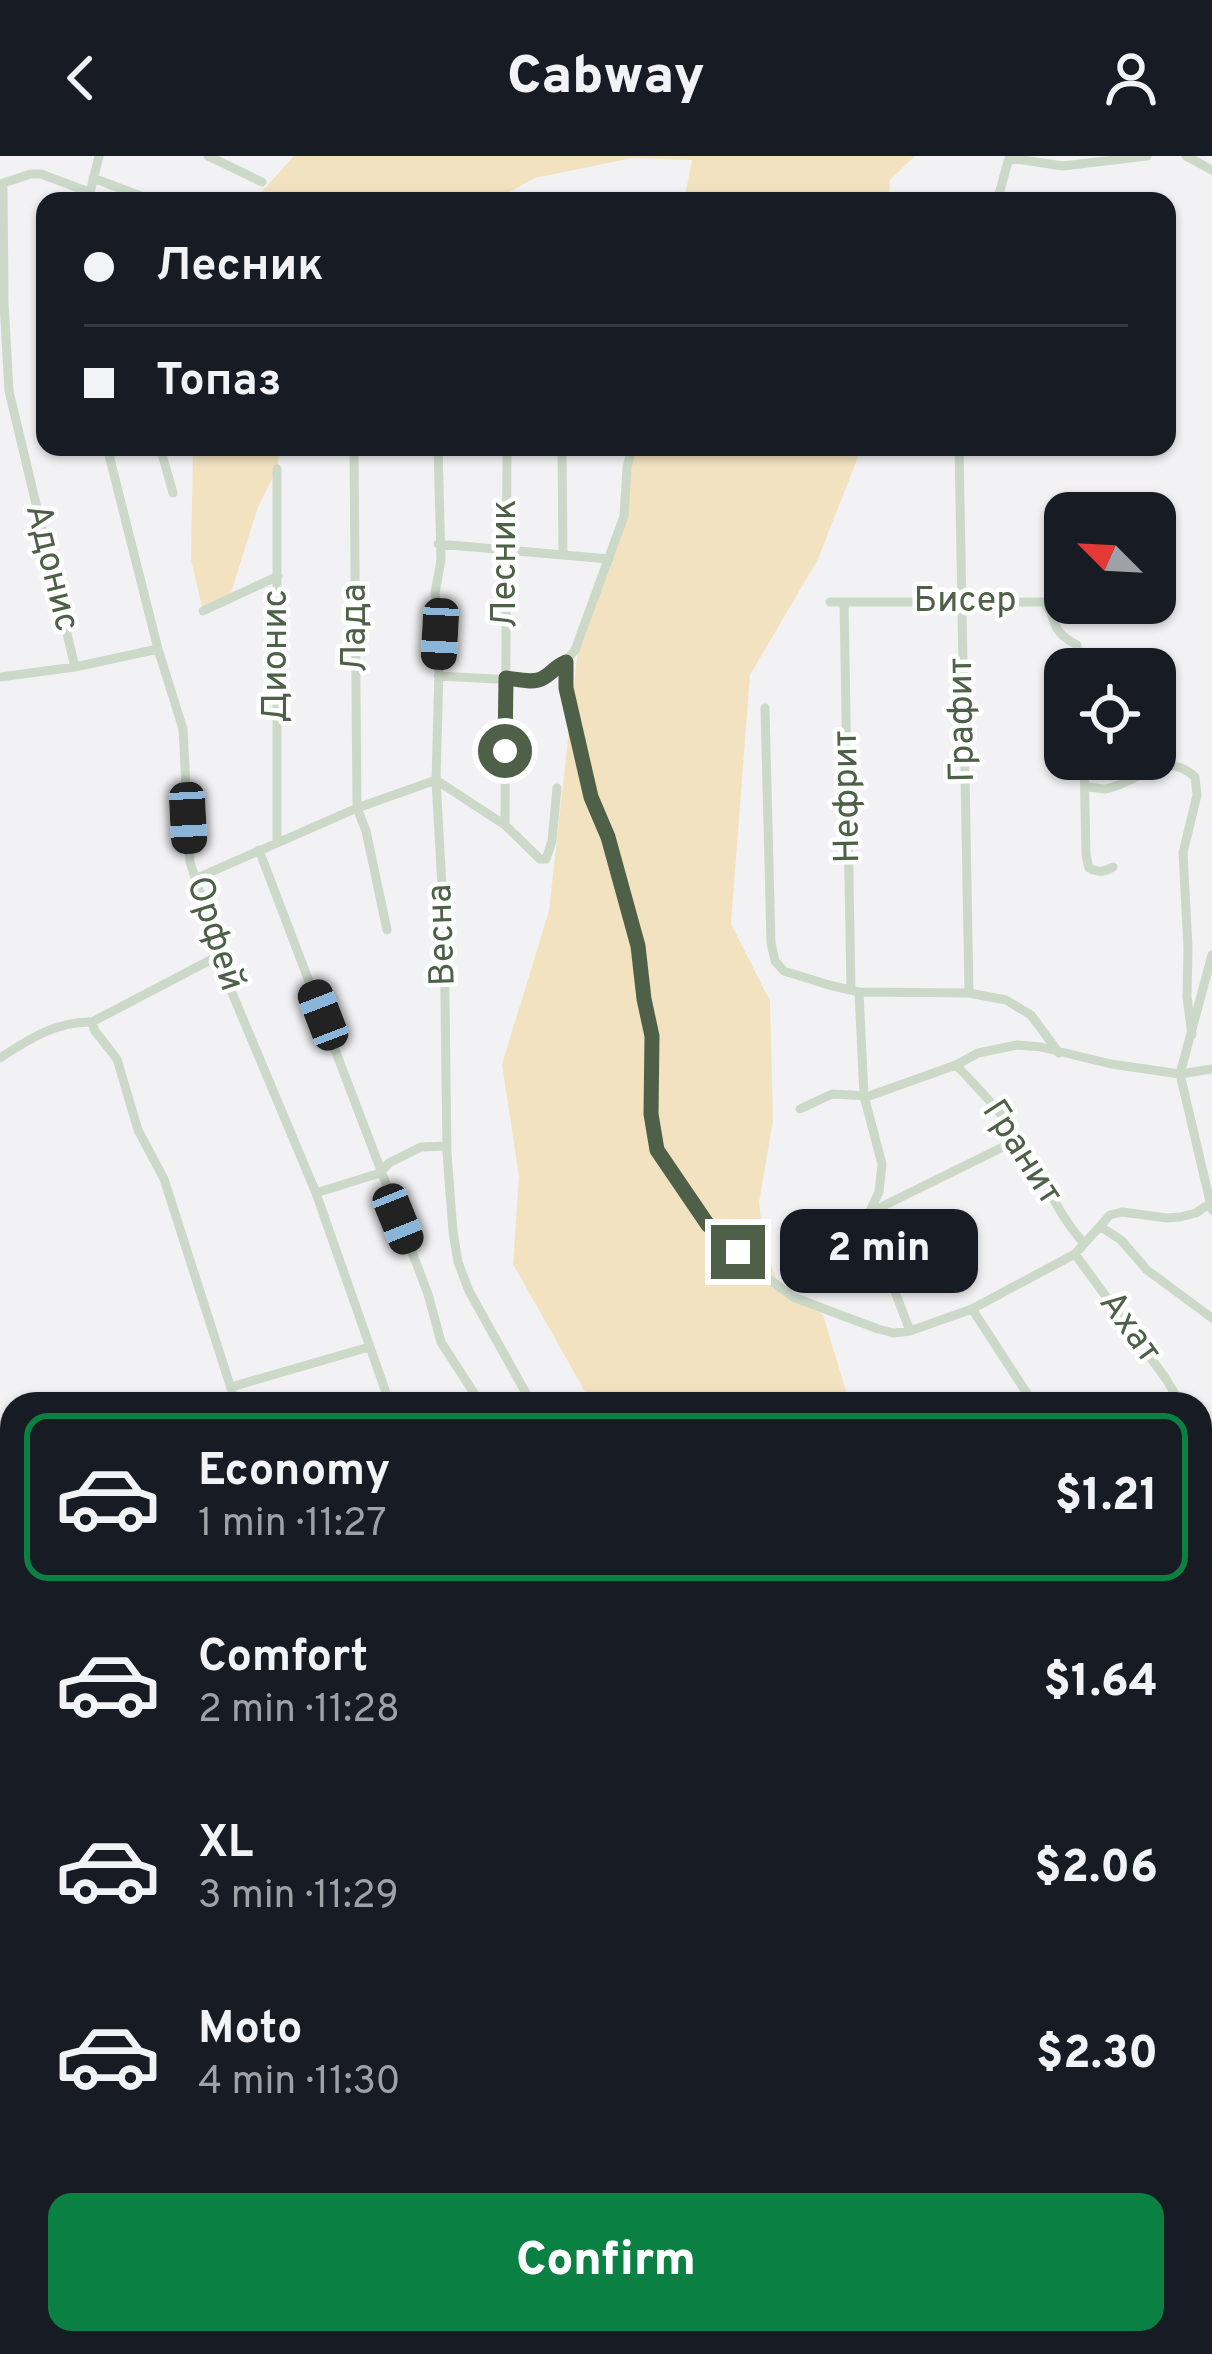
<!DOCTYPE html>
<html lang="en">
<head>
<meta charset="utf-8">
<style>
	:root { --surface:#171b24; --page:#242831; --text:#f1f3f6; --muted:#9ea1a6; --line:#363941; --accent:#0b8043 }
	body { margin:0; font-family:Overpass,sans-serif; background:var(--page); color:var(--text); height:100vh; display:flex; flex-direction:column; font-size:45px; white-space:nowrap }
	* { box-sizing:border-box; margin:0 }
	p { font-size:39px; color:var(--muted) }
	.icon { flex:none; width:66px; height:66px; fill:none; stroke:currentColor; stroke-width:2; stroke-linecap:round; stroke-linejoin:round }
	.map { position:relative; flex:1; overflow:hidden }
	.drawer { position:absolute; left:0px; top:1236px; width:1212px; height:963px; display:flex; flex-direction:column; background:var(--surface); border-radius:36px 36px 0 0; box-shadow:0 3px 9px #0004 }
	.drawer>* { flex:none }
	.hud { position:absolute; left:36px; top:36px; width:1140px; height:264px; border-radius:24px; box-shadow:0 3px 9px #0004; display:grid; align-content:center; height:264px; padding:0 48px; background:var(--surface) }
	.needle { width:78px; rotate:294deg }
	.controls { position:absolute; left:1044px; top:336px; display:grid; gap:24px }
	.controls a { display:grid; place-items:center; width:132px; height:132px; border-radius:24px; background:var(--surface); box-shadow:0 3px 9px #0004; font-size:60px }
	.end { position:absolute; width:54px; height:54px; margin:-27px; border:15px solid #4e6048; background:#fff; box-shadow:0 0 0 6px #fff }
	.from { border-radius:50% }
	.bubble { position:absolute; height:84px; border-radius:24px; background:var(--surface); box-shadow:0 3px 9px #0004; font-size:39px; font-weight:800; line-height:84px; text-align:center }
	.car { position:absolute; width:36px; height:72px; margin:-36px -18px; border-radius:15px; box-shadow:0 0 9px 3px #0007; background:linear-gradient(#222 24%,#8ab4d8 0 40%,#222 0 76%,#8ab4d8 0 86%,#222 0) }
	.hud b { display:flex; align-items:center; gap:42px; height:114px; font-size:45px }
	.hud b+b { border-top:3px solid var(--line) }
	.hud i { width:30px; height:30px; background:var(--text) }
	ul { padding:21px 0 0; list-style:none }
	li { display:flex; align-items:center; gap:36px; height:168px; margin:0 24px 18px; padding:0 24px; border:6px solid transparent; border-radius:24px }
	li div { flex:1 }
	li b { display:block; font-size:45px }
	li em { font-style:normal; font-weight:800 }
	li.current { border-color:var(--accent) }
	li>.icon { width:108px; height:108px; stroke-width:1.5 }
	.cta { display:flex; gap:24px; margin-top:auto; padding:24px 48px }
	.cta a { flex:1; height:138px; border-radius:24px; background:var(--accent); color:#fff; font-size:48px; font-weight:800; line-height:138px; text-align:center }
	header { display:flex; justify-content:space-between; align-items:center; height:156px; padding:0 48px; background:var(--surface); font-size:54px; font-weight:800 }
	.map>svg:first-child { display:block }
	.green { fill:#f2e2c0 }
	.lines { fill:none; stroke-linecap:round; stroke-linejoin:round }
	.stream { stroke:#bef08c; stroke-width:3 }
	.street { stroke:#ccd9c8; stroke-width:9 }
	.route { stroke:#4e6048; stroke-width:15 }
	.labels { text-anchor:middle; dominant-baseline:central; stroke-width:9; stroke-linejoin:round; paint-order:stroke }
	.street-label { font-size:36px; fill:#4e6048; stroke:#fff }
</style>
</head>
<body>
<header><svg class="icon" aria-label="back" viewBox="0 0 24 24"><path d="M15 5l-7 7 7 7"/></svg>Cabway<svg class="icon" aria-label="person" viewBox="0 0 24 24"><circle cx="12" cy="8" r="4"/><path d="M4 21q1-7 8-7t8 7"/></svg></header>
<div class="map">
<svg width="1212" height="2198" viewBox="0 0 1212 2198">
	<rect width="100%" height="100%" fill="#f2f2f4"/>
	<path class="green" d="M294 0H915L890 24 889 45H684L692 4 632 2 535 22 493 45H253Z
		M193 291H280L277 313 258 351 229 443 203 455 191 404Z
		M632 291H862L818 403 750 519 731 768 770 845 773 964 759 1046 763 1083 779 1131 808 1146 823 1159 850 1248H592L513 1108 519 1021 502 908 549 755 580 475 624 360Z
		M1212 1446V1636L1205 1648 1200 1671V1463Z
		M1200 2130 1205 2133 1202 2141 1212 2171V2198H1152L1163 2187H1200Z
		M808 2187H1052L1056 2192 1054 2198H800L810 2190Z"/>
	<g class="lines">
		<path class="stream" d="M1200 1566 1212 1550"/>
		<path class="street" d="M208 0 262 26
			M1186 0 1212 14
			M93 22 154 45
			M3 27 4 146 9 235 75 511
			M0 28 31 18H41L89 36
			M88 45 99 0
			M997 45 1009 2 1063 10 1147 0
			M107 291 158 493 183 573 190 706 230 832 316 1037 390 1248
			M160 291 173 337
			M354 291 357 652 366 675 387 774
			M438 291 441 404 435 437 440 478 436 624 444 767 447 997 453 1076 458 1106 469 1135 532 1248
			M562 291 563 399
			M959 291 969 837
			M277 313V686
			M438 388 609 403
			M830 446H1043C1060 462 1045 472 1077 489L1078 513
			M844 447 851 834
			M203 455 278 420
			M566 506V532L591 641 608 681 638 790 644 843 652 880 651 958 657 994 708 1069 769 1123 793 1141 878 1173 894 1177 910 1175 972 1153 1075 1098 1110 1059 1122 1056 1167 1062 1180 1061 1196 1057 1212 1046
			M438 520 534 525C549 521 566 506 575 494L624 360 627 312 632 291
			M0 521 75 511 158 493
			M765 552 771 787 775 805 784 815 829 829 859 836 969 837 1006 844 1031 859 1059 897
			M1084 603 1086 699 1089 712C1099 717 1104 716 1113 711
			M1086 630C1088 631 1103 633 1105 633 1139 628 1162 591 1195 621L1197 639 1183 697 1188 792 1187 841 1192 879
			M505 669 507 291
			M259 694 428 1138 441 1186 481 1248
			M197 722 357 652 436 624 505 669 540 703H546L552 685 557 632
			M1212 799 1180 918 1212 1054
			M859 836 864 940 882 1008 879 1036 869 1057 870 1070 910 1175
			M92 866 95 875 117 903 138 974 164 1023 236 1248
			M0 902C29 883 57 865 92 866L220 799
			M956 909C981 935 1004 959 1023 989 1044 1022 1057 1057 1083 1086
			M800 953 832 938 869 940 956 909 978 897 1017 889 1041 891 1111 908 1180 918 1212 913
			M316 1037 380 1017 389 1007 421 991 447 990
			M869 1057 1019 983
			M1101 1071 1121 1084 1147 1114 1212 1162
			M1075 1098 1166 1223 1181 1248
			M972 1153 1034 1248
			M231 1231 369 1191
			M1200 1323 1212 1319
			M1200 1691 1212 1662
			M1200 1704 1206 1725 1212 1734
			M722 2187 732 2198
			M615 2198 626 2187"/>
	</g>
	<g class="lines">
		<path class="route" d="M505 595 506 522C517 523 533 528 543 522 552 517 556 510 566 506V532L591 641 608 681 638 790 644 843 652 880 651 958 657 994 708 1069 738 1096"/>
	</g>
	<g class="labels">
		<g class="street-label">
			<text transform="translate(506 408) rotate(-90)">Лесник</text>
			<text transform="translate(51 412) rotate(76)">Адонис</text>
			<text x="965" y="446">Бисер</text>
			<text transform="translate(356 472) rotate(-90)">Лада</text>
			<text transform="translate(277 500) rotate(-90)">Дионис</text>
			<text transform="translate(963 564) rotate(-91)">Графит</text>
			<text transform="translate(848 641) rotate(-91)">Нефрит</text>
			<text transform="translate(214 778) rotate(72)">Орфей</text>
			<text transform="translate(443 779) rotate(-92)">Весна</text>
			<text transform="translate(1021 997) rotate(57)">Гранит</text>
			<text transform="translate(1129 1172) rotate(54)">Ахат</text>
		</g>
	</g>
</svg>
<div class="controls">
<a><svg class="needle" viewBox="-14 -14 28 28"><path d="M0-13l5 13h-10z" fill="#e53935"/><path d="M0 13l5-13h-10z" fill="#9ea1a6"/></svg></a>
<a><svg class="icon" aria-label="locate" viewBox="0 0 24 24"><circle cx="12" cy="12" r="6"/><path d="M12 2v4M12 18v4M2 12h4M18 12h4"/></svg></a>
</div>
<i class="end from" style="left:505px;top:595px"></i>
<i class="end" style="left:738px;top:1096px"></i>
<div class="bubble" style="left:780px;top:1053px;width:198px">2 min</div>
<i class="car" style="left:440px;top:478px;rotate:183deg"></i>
<i class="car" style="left:188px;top:662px;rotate:177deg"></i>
<i class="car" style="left:323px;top:859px;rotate:339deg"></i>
<i class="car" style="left:398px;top:1063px;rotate:158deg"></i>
<div class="hud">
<b><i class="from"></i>Лесник</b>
<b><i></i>Топаз</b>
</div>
<section class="drawer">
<ul>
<li class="current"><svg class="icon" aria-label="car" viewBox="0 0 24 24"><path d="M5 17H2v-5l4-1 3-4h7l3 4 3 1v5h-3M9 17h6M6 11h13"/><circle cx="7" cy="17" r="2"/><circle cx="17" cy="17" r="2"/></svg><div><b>Economy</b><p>1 min · 11:27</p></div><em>$1.21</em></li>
<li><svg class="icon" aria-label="car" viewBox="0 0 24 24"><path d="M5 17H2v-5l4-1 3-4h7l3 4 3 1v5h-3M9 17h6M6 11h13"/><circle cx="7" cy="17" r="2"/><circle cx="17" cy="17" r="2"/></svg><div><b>Comfort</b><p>2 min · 11:28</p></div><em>$1.64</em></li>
<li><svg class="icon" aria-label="car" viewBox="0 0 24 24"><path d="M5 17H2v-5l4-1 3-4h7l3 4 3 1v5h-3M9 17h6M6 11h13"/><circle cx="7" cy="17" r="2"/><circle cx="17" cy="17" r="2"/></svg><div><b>XL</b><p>3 min · 11:29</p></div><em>$2.06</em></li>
<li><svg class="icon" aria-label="car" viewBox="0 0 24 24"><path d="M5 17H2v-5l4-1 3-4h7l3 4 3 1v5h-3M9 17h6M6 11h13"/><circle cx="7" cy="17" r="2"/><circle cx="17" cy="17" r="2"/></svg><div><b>Moto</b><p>4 min · 11:30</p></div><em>$2.30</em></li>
</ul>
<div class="cta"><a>Confirm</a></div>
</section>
</div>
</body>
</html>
